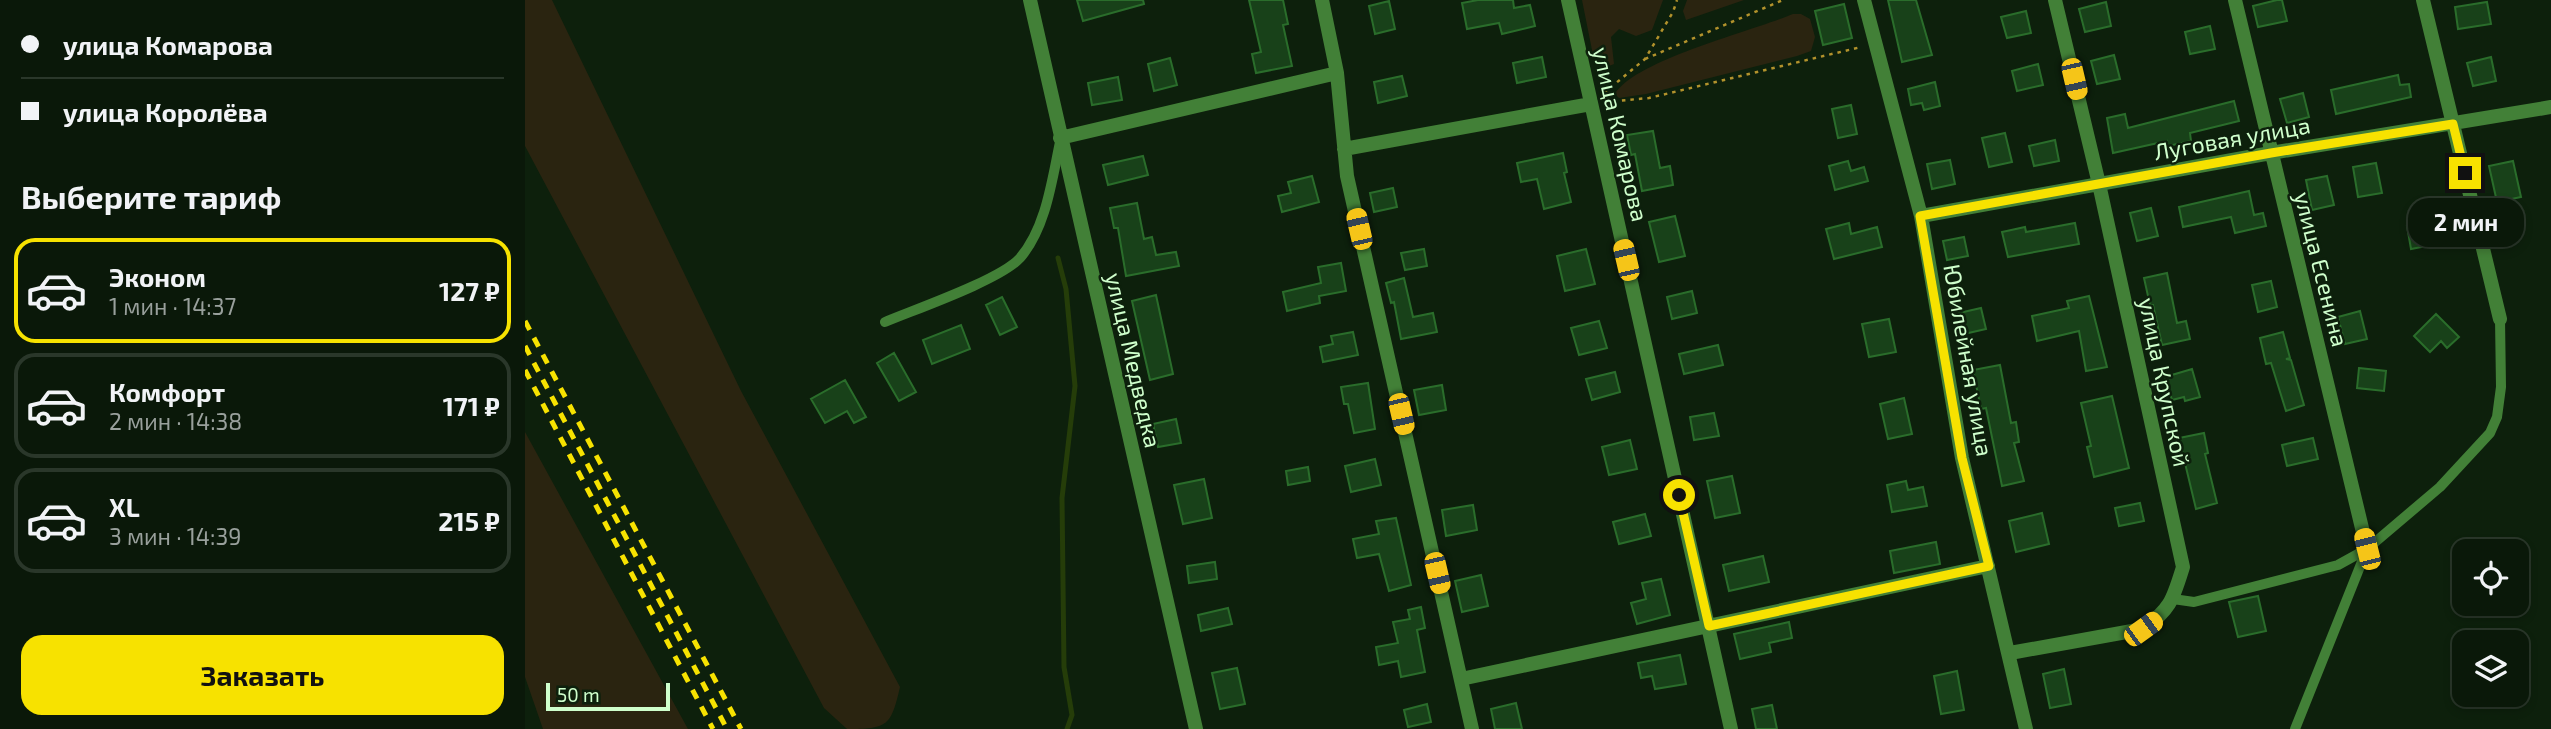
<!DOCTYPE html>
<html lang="ru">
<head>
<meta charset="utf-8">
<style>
	:root { --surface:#0a1809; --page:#132112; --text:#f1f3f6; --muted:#99a09c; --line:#2a372a; --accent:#f7e200 }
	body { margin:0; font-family:"Exo 2",sans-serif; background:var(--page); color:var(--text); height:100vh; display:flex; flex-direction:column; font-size:26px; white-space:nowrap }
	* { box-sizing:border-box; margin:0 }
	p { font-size:23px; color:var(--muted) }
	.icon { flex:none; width:38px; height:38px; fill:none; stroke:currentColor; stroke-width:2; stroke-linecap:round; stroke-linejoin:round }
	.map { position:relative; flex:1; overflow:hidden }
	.panel { display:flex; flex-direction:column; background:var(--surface); width:525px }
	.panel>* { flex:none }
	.guide { display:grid; align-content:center; height:154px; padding:0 21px; background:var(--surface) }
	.fabs { position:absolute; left:1927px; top:539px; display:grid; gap:14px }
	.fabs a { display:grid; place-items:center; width:77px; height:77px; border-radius:14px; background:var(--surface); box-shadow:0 4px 10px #0003,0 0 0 2px var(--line); font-size:35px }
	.scale { position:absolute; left:21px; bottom:18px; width:124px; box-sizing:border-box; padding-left:7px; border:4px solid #cfffcc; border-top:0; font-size:19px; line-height:24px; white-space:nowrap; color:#cfffcc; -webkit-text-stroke:5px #0d200c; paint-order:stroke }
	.end { position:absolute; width:32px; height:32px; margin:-16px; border:9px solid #f7e200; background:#111; box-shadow:0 0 0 4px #111 }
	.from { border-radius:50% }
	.bubble { position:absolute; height:49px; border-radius:21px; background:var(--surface); box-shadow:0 4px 10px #0003,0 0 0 2px var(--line); font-size:23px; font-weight:700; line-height:49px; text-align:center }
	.car { position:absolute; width:21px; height:42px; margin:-21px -10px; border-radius:9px; box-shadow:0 0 5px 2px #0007; background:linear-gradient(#f5c518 24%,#345 0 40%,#f5c518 0 76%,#345 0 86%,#f5c518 0) }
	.guide b { display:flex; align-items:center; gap:24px; height:66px; font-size:26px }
	.guide b+b { border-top:2px solid var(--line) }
	.guide i { width:18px; height:18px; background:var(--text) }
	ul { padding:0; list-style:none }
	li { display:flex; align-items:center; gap:21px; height:105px; margin:0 14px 10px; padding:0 7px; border:4px solid var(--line); border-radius:21px }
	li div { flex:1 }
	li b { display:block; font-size:26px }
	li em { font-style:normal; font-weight:700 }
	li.active { border-color:var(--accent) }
	li>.icon { width:63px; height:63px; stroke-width:1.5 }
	h2 { padding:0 21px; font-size:32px; line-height:84px }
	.action { display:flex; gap:14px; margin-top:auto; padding:14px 21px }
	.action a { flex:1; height:80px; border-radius:21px; background:var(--accent); color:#111; font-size:28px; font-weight:700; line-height:80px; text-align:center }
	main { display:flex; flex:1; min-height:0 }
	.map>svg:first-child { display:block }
	.green { fill:#2a2410 }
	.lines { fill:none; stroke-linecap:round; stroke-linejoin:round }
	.stream { stroke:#253d09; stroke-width:5 }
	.building { fill:#184119; stroke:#2a6d2b; stroke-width:2 }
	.path { stroke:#b2922c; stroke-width:2.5; stroke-dasharray:3.5 5; stroke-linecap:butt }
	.lane { stroke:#428037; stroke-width:10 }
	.street { stroke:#428037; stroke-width:14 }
	.rail { stroke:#f7e200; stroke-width:5; stroke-dasharray:10 9; stroke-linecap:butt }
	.route { stroke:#f7e200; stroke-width:9 }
	.labels { text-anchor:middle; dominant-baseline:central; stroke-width:5; stroke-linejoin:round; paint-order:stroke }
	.street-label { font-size:23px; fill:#cfffcc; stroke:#0d200c }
</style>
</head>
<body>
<main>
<section class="panel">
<div class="guide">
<b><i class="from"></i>улица Комарова</b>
<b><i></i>улица Королёва</b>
</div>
<h2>Выберите тариф</h2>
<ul>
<li class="active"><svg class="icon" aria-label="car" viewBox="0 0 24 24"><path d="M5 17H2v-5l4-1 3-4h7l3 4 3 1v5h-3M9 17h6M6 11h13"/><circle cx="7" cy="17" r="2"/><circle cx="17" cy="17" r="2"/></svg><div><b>Эконом</b><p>1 мин · 14:37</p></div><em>127 ₽</em></li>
<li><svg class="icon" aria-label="car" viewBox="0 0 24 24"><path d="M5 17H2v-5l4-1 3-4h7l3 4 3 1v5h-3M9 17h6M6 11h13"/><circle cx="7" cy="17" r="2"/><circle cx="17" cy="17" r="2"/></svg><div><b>Комфорт</b><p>2 мин · 14:38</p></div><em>171 ₽</em></li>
<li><svg class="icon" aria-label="car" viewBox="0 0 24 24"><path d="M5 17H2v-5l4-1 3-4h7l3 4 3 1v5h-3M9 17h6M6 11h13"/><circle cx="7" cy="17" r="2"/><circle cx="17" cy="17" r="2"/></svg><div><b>XL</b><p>3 мин · 14:39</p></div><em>215 ₽</em></li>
</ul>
<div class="action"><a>Заказать</a></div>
</section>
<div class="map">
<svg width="2026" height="729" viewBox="0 0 2026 729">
	<rect width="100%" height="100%" fill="#0d200c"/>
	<path class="green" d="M0 0H27L216 391 375 687C366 726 363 729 322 729L299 708 0 146Z
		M1057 0H1138L1127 30 1111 36 1094 29 1086 37 1089 64 1079 68 1070 65Z
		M1162 0H1219L1161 20 1158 11Z
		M1268 14H1276L1285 19 1290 37 1286 51 1272 56 1121 94 1094 98 1090 94C1110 60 1228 31 1268 14Z
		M0 432 163 729H18L0 677Z"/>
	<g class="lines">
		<path class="stream" d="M533 258 541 289 550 386 537 498 539 667 547 715 542 729"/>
	</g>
	<path class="building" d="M552 0H618L619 4 558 21Z
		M724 0H758L763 24 758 25 767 66 731 73 727 54 736 52Z
		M953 0H988L989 8 1005 5 1010 26 977 34 974 23 942 29 937 3Z
		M1363 0H1391L1407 55 1377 62Z
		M1752 0H1757L1762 21 1733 27 1728 6Z
		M864 1 870 29 850 34 844 6Z
		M1581 2 1586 26 1560 32 1554 9Z
		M1962 2 1966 24 1933 29 1930 7Z
		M1319 4 1327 38 1298 45 1290 11Z
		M1501 11 1506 33 1482 38 1476 17Z
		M1685 26 1690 49 1665 54 1660 32Z
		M1589 55 1595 79 1572 84 1566 61Z
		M1017 57 1021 77 992 83 988 63Z
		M1966 57 1971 81 1948 86 1942 63Z
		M645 58 652 85 629 91 623 64Z
		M1513 64 1518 85 1492 91 1487 71Z
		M1873 75 1875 85 1884 84 1886 97 1811 114 1806 90Z
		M877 76 882 96 853 103 849 82Z
		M593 77 597 100 567 105 563 83Z
		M1410 82 1415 106 1399 110 1397 103 1386 105 1383 89Z
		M1778 93 1784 117 1762 123 1755 99Z
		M1709 101 1714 121 1665 133 1666 141 1643 146 1642 141 1588 153 1582 118 1600 114 1603 128Z
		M1326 105 1332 134 1313 138 1307 109Z
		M1128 131 1135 168 1145 166 1148 185 1117 191 1110 154 1106 155 1102 135Z
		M1480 133 1487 162 1464 167 1457 138Z
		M1530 140 1534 161 1509 166 1504 146Z
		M1038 153 1042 172 1039 173 1046 202 1019 209 1012 179 996 182 992 163Z
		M618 156 623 175 583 185 578 165Z
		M1425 160 1430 184 1407 189 1402 164Z
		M1323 161 1326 171 1339 167 1343 181 1310 190 1304 166Z
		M1988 161 1996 197 1972 202 1964 166Z
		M1851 163 1857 193 1833 197 1828 167Z
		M787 176 794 202 757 212 753 196 766 193 763 182Z
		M1802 176 1809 205 1787 210 1781 180Z
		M868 188 872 207 849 212 845 193Z
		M1724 191 1729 215 1738 213 1741 226 1710 233 1706 217 1658 227 1654 207Z
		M612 203 619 239 627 237 631 255 651 252 654 266 601 276 593 228H589L585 208Z
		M1626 208 1633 236 1612 241 1605 213Z
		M1150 216 1160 256 1134 262 1124 222Z
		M1908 221 1912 244 1886 249 1882 226Z
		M1324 223 1326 234 1352 227 1357 247 1309 259 1301 229Z
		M1550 223 1554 244 1483 257 1477 232 1500 227 1501 232Z
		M1439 237 1443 256 1422 260 1418 241Z
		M899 249 902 266 880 270 876 253Z
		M1061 249 1070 284 1040 291 1032 256Z
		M816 263 821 291 794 296 795 303 762 311 758 292 796 283 793 267Z
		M1642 273 1652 323 1661 321 1665 339 1637 345 1628 305H1625L1619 278Z
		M879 278 888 317 908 313 912 332 876 339 869 302 866 303 861 283Z
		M1746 281 1752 307 1733 312 1727 285Z
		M1167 291 1172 313 1147 319 1142 297Z
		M631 295 648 374 625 380 607 301Z
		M1564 296 1582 367 1561 371 1554 331 1512 341 1507 316 1544 308 1542 301Z
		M477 297 492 327 475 335 461 305Z
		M1456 308 1461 329 1439 334 1434 313Z
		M1835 311 1842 339 1820 344 1813 317Z
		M1911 314 1934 337 1922 348 1916 341 1905 352 1889 336Z
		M1364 319 1371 352 1344 357 1337 324Z
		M1074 321 1082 348 1054 355 1046 328Z
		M436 325 445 349 407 364 398 340Z
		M828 332 833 355 798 362 795 347 808 344 806 336Z
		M1758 332 1765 358 1761 359 1766 360 1779 405 1761 411 1746 363 1741 364 1735 338Z
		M1193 345 1198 365 1159 374 1154 354Z
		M369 353 391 392 374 401 352 363Z
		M1475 365 1486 423 1491 422 1494 442 1489 443 1499 481 1477 486 1461 408 1456 409 1448 370Z
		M1834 368 1861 371 1859 391 1832 388Z
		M1667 369 1675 397 1660 401 1659 397 1647 400 1640 377Z
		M1090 372 1095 392 1067 400 1061 379Z
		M320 380 341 417 329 423 322 411 300 423 286 399Z
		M843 383 850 429 829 433 823 404H819L816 387Z
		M917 385 921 410 894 415 889 390Z
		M1587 396 1604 468 1569 477 1562 447 1566 446 1556 403Z
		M1379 398 1387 434 1363 439 1355 404Z
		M1189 413 1194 436 1169 440 1165 417Z
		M651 419 656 443 633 447 628 424Z
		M1679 433 1683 453 1680 454 1692 503 1671 509 1654 438Z
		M1788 438 1793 459 1762 466 1757 445Z
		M1105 440 1112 469 1084 475 1077 447Z
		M850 459 856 485 826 492 820 466Z
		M783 467 785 481 763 485 761 471Z
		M1207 476 1215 513 1190 518 1182 481Z
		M679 479 687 518 658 524 649 485Z
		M1381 481 1383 490 1398 487 1402 506 1367 512 1362 485Z
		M1615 503 1619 521 1594 526 1590 508Z
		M948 505 952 530 921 536 917 510Z
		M1517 513 1524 544 1491 552 1484 521Z
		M1120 514 1126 536 1094 544 1088 522Z
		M871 518 886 585 864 591 854 554 832 558 828 539 854 534 851 521Z
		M1411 542 1415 564 1369 573 1365 551Z
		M1238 556 1244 582 1204 591 1198 565Z
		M690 562 692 579 664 583 662 566Z
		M956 575 963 606 937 612 930 581Z
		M1136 579 1145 615 1112 624 1106 603 1121 599 1117 583Z
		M1733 596 1741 631 1713 637 1704 602Z
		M896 607 900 628 892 630 900 672 876 677 873 661 854 665 851 647 873 643 868 622 885 619 883 610Z
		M703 608 707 624 676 631 673 615Z
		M1264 622 1267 638 1244 643 1246 652 1215 659 1209 634Z
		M1155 655 1161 684 1130 689 1127 676 1116 678 1113 663Z
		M712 668 720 704 695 709 687 673Z
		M1539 669 1546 704 1525 708 1518 674Z
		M1432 671 1439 710 1416 714 1409 676Z
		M991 703 997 729H970L966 709Z
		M902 704 906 722 883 727 879 710Z
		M1247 705 1252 729H1231L1227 709Z"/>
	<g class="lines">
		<path class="path" d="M1120 59 1258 0
			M1079 93 1120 59 1148 12 1152 0
			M1080 102 1124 98 1336 47"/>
		<path class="lane" d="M360 322C391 309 475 280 495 258 521 228 527 180 535 142
			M1648 599 1669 602 1813 565 1842 549 1915 487 1965 433 1972 417 1976 387 1975 319
			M1770 729 1842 549"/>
		<path class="street" d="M505 0 671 729
			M797 0 812 73 822 176 947 729
			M1043 0 1206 729
			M1339 0 1396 216 1437 458 1501 729
			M1710 0 1842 549
			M1898 0 1975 319
			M535 138 812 73
			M819 149 1066 104
			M1396 216 1746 153 2026 107
			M1485 653 1618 629C1646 609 1648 599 1658 567L1574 184 1530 0
			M936 679 1463 566"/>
		<path class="rail" d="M0 321 216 729
			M0 346 202 729
			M0 370 188 729"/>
	</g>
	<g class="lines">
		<path class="route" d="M1154 495 1184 626 1464 566 1437 458 1395 216 1746 153 1928 124 1940 173"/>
	</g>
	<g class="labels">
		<g class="street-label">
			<text transform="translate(1096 134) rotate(77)">улица Комарова</text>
			<text transform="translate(1707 138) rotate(-10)">Луговая улица</text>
			<text transform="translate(1797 269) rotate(76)">улица Есенина</text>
			<text transform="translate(609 360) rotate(77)">улица Медведка</text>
			<text transform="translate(1444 360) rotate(80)">Юбилейная улица</text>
			<text transform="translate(1640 382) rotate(78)">улица Крупской</text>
		</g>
	</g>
</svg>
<div class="fabs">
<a><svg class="icon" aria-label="locate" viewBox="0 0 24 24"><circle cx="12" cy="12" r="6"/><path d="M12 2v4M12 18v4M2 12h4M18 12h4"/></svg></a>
<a><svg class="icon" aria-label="layers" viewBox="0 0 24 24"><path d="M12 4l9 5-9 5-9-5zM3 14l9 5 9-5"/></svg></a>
</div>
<div class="scale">50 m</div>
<i class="end from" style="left:1154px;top:495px"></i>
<i class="end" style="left:1940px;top:173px"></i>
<div class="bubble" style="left:1883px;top:198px;width:116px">2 мин</div>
<i class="car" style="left:1549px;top:79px;rotate:167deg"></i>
<i class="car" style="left:834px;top:229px;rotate:347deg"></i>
<i class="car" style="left:1101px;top:260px;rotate:347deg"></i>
<i class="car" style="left:876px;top:414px;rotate:167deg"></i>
<i class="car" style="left:1842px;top:549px;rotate:346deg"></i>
<i class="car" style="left:912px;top:573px;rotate:167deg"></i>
<i class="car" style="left:1618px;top:629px;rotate:54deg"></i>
</div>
</main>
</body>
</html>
